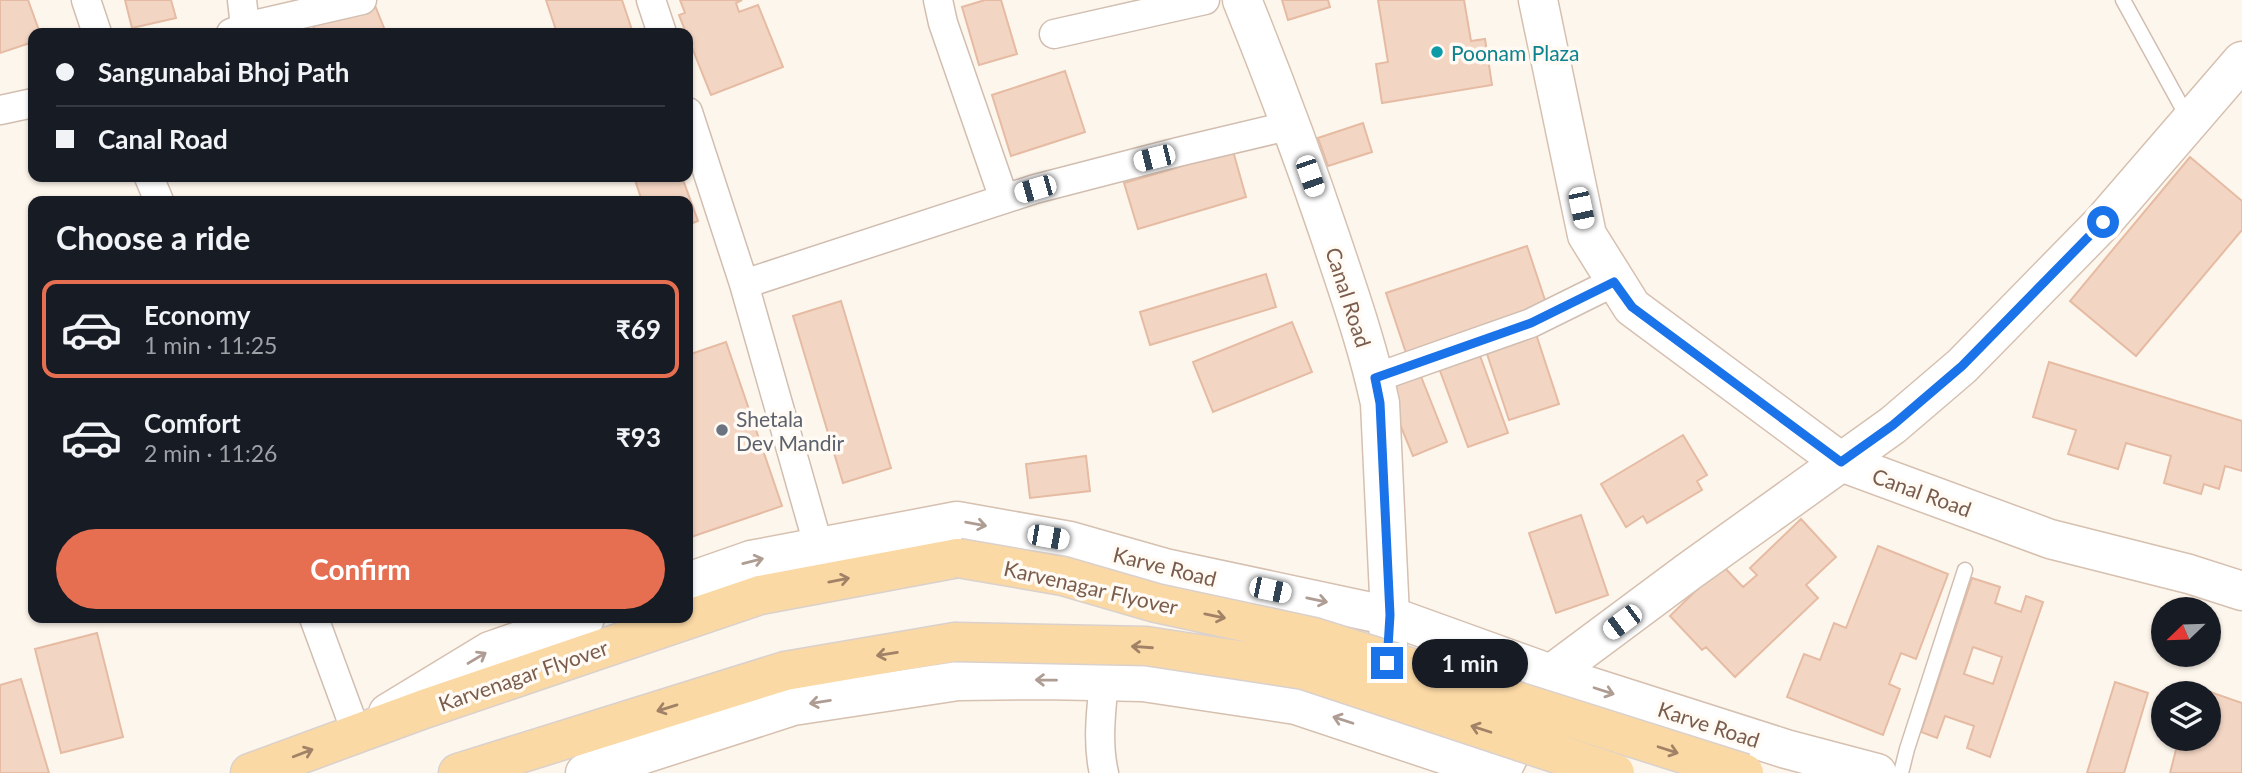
<!DOCTYPE html>
<html lang="en">
<head>
<meta charset="utf-8">
<style>
	:root { --surface:#171b24; --page:#20242c; --text:#f1f3f6; --muted:#9ea1a6; --line:#363941; --accent:#e76f51 }
	body { margin:0; font-family:Lato,sans-serif; background:var(--page); color:var(--text); height:100vh; display:flex; flex-direction:column; font-size:26px; white-space:nowrap }
	* { box-sizing:border-box; margin:0 }
	p { font-size:23px; color:var(--muted) }
	.icon { flex:none; width:38px; height:38px; fill:none; stroke:currentColor; stroke-width:2; stroke-linecap:round; stroke-linejoin:round }
	.map { position:relative; flex:1; overflow:hidden }
	.sheet { position:absolute; left:28px; top:196px; width:665px; height:427px; display:flex; flex-direction:column; background:var(--surface); border-radius:14px; box-shadow:0 2px 5px #0004 }
	.sheet>* { flex:none }
	.hud { position:absolute; left:28px; top:28px; width:665px; height:154px; border-radius:14px; box-shadow:0 2px 5px #0004; display:grid; align-content:center; height:154px; padding:0 28px; background:var(--surface) }
	.needle { width:46px; rotate:247deg }
	.tools { position:absolute; left:2151px; top:597px; display:grid; gap:14px }
	.tools a { display:grid; place-items:center; width:70px; height:70px; border-radius:50%; background:var(--surface); box-shadow:0 2px 5px #0004; font-size:35px }
	.end { position:absolute; width:32px; height:32px; margin:-16px; border:9px solid #1a73e8; background:#fff; box-shadow:0 0 0 4px #fff }
	.from { border-radius:50% }
	.bubble { position:absolute; height:49px; border-radius:24px; background:var(--surface); box-shadow:0 2px 5px #0004; font-size:23px; font-weight:700; line-height:49px; text-align:center }
	.car { position:absolute; width:21px; height:42px; margin:-21px -10px; border-radius:9px; box-shadow:0 0 5px 2px #0007; background:linear-gradient(#fff 24%,#345 0 40%,#fff 0 76%,#345 0 86%,#fff 0) }
	.hud b { display:flex; align-items:center; gap:24px; height:66px; font-size:26px }
	.hud b+b { border-top:2px solid var(--line) }
	.hud i { width:18px; height:18px; background:var(--text) }
	ul { padding:0; list-style:none }
	li { display:flex; align-items:center; gap:21px; height:98px; margin:0 14px 10px; padding:0 14px; border:4px solid transparent; border-radius:14px }
	li div { flex:1 }
	li b { display:block; font-size:26px }
	li em { font-style:normal; font-weight:700 }
	li.current { border-color:var(--accent) }
	li>.icon { width:63px; height:63px; stroke-width:1.5 }
	h2 { padding:0 28px; font-size:32px; line-height:84px }
	.button { display:flex; gap:14px; margin-top:auto; padding:14px 28px }
	.button a { flex:1; height:80px; border-radius:42px; background:var(--accent); color:#fff; font-size:28px; font-weight:700; line-height:80px; text-align:center }
	.map>svg:first-child { display:block }
	.building { fill:#f3d5c3; stroke:#e6bba3; stroke-width:2; fill-rule:evenodd }
	.lines { fill:none; stroke-linecap:round; stroke-linejoin:round }
	.lane-casing { stroke:#d1beb0; stroke-width:17 }
	.street-casing { stroke:#d1beb0; stroke-width:31 }
	.secondary-casing { stroke:#d6c0b0; stroke-width:41 }
	.primary-casing { stroke:#dad1cd; stroke-width:41 }
	.lane { stroke:#fff; stroke-width:14 }
	.street { stroke:#fff; stroke-width:28 }
	.secondary { stroke:#fff; stroke-width:38 }
	.primary { stroke:#fbd9a5; stroke-width:38 }
	.primary-bridge-casing { stroke:#dad1cd; stroke-width:41; stroke-linecap:butt }
	.primary-bridge { stroke:#fbd9a5; stroke-width:38 }
	.oneway { stroke:#af9d94 }
	.oneway2 { stroke:#a18267 }
	.route { stroke:#1a73e8; stroke-width:9 }
	.culture-dot { fill:#0f9aa8; stroke:#fffaf3; stroke-width:2.5 }
	.worship-dot { fill:#6b7280; stroke:#fffaf3; stroke-width:2.5 }
	.labels { text-anchor:middle; dominant-baseline:central; stroke-width:7; stroke-linejoin:round; paint-order:stroke }
	.culture-label { font-size:21px; fill:#0d838f; stroke:#fffaf3; text-anchor:start }
	.street-label { font-size:21px; fill:#7a5c4d; stroke:#fffaf3 }
	.worship-label { font-size:21px; fill:#5b616d; stroke:#fffaf3; text-anchor:start }
</style>
</head>
<body>
<div class="map">
<svg width="2242" height="773" viewBox="0 0 2242 773">
	<rect width="100%" height="100%" fill="#fdf6ec"/>
	<path class="building" d="M0 0H28L40 33H33V42L0 53Z
		M125 0H171L176 18 132 28Z
		M546 0H622L633 33H557Z
		M680 0H742L736 3 739 12 758 5 783 67 711 95 679 15 685 13Z
		M985 0H1001L1017 54 979 65 962 7Z
		M1282 0H1328L1330 7 1288 20Z
		M1378 0H1464L1471 41 1485 39 1492 85 1382 103 1376 64 1388 62Z
		M374 3 386 33H316L313 26Z
		M1065 71 1085 132 1011 156 992 95Z
		M1363 123 1372 152 1328 166 1318 138Z
		M1233 151 1246 197 1138 229 1124 183Z
		M2190 157 2242 201V230L2136 356 2070 301Z
		M634 177H682L698 221 688 225V201H642Z
		M1527 246 1549 312 1408 359 1386 293Z
		M1266 274 1276 307 1150 345 1140 312Z
		M841 301 891 468 843 483 793 316Z
		M1292 322 1312 372 1213 412 1193 362Z
		M1535 331 1559 404 1509 420 1485 348Z
		M726 342 782 506 688 538V355Z
		M1479 353 1508 433 1468 447 1439 368Z
		M2049 362 2242 421V471L2225 466 2219 489 2204 484 2201 494 2164 483 2171 456 2126 443 2118 469 2068 454 2076 430 2033 417Z
		M1420 374 1447 442 1413 456 1385 388Z
		M1683 435 1707 475 1697 481 1702 490 1647 523 1643 516 1626 527 1601 484Z
		M1086 456 1090 491 1030 498 1026 464Z
		M1581 515 1608 595 1556 613 1529 533Z
		M1801 519 1836 557 1806 585 1818 598 1735 677 1706 647 1702 650 1670 616 1722 565 1743 587 1757 575 1750 568Z
		M1878 546 1948 574 1916 659 1901 653 1889 684 1900 689 1883 735 1787 697 1804 654 1820 660 1834 623 1846 628Z
		M1972 578 2000 587 1995 603 2021 612 2026 596 2043 602 1990 757 1967 748 1974 726 1945 716 1937 738 1921 732ZM1973 647 2002 657 1993 684 1964 674Z
		M97 633 123 737 61 753 35 649Z
		M21 679 49 773H0V685Z
		M2115 682 2148 693 2124 773H2087Z
		M2193 686 2242 703V773H2170L2179 738H2208V693H2191Z"/>
	<g class="lines">
		<defs>
			<path id="lane" d="M2123 0 2189 120
				M1901 773 1907 749 1965 570"/>
			<path id="street" d="M86 0 97 33
				M242 0 245 27
				M651 0 662 33
				M938 0 943 23 1004 199
				M231 33 245 27 362 0
				M1054 34 1205 0
				M0 110 33 103
				M688 112 744 284 819 548
				M149 177 159 201
				M744 284 1035 189 1178 152 1292 125
				M1375 378 1531 323 1614 282
				M314 618 356 732
				M1104 773C1097 744 1101 711 1104 681"/>
			<path id="secondary" d="M1242 0C1274 79 1304 159 1331 239 1349 293 1368 347 1380 403L1390 616 1388 639
				M1538 0 1587 235 1632 307 1841 462 2050 539 2189 574 2242 591
				M688 582 751 560 957 521 1070 541 1165 568 1390 616 1551 674 1786 749 1877 773
				M388 713 490 651 585 618
				M585 773 793 706 958 681 1043 680 1143 682 1296 705 1500 773
				M1500 773 1551 674 1688 572 1893 425 1962 366 2103 222 2242 61"/>
			<path id="primary" d="M250 773 424 709 760 595 958 558
				M458 773 785 671 955 642"/>
		</defs>
		<use href="#lane" class="lane-casing"/>
		<use href="#street" class="street-casing"/>
		<use href="#secondary" class="secondary-casing"/>
		<use href="#primary" class="primary-casing"/>
		<use href="#lane" class="lane"/>
		<use href="#street" class="street"/>
		<use href="#secondary" class="secondary"/>
		<use href="#primary" class="primary"/>
		<defs>
			<path id="primary-bridge" d="M958 558 1063 576 1156 603 1314 637 1744 773
				M955 642 1146 646 1304 670 1615 773"/>
		</defs>
		<use href="#primary-bridge" class="primary-bridge-casing"/>
		<use href="#primary-bridge" class="primary-bridge"/>
	</g>
	<defs><path id="oneway-shaft" d="M-6 0H5M1.5-3L5.5 0L1.5 3" fill="none" stroke-width="1.6" stroke-linecap="round" stroke-linejoin="round" transform="scale(1.75)"/></defs>
	<g class="oneway">
		<use href="#oneway-shaft" transform="translate(976 524) rotate(10)"/>
		<use href="#oneway-shaft" transform="translate(753 561) rotate(-14)"/>
		<use href="#oneway-shaft" transform="translate(1317 600) rotate(12)"/>
		<use href="#oneway-shaft" transform="translate(477 658) rotate(-31)"/>
		<use href="#oneway-shaft" transform="translate(1046 680) rotate(-179)"/>
		<use href="#oneway-shaft" transform="translate(1604 691) rotate(18)"/>
		<use href="#oneway-shaft" transform="translate(820 702) rotate(171)"/>
		<use href="#oneway-shaft" transform="translate(1343 720) rotate(-162)"/>
	</g>
	<g class="oneway2">
		<use href="#oneway-shaft" transform="translate(839 580) rotate(-11)"/>
		<use href="#oneway-shaft" transform="translate(1215 616) rotate(12)"/>
		<use href="#oneway-shaft" transform="translate(1142 647) rotate(-176)"/>
		<use href="#oneway-shaft" transform="translate(887 654) rotate(171)"/>
		<use href="#oneway-shaft" transform="translate(667 708) rotate(163)"/>
		<use href="#oneway-shaft" transform="translate(1481 729) rotate(-162)"/>
		<use href="#oneway-shaft" transform="translate(1668 750) rotate(18)"/>
		<use href="#oneway-shaft" transform="translate(303 753) rotate(-21)"/>
	</g>
	<g class="lines">
		<path class="route" d="M1387 663 1390 615 1380 403 1375 378 1531 323 1614 282 1632 307 1841 462 1893 425 1962 366 2103 222"/>
	</g>
	<circle class="culture-dot" cx="1437" cy="52" r="7"/>
	<circle class="worship-dot" cx="722" cy="430" r="7"/>
	<g class="labels">
		<g class="culture-label">
			<text x="1451" y="52">Poonam Plaza</text>
		</g>
		<g class="street-label">
			<text transform="translate(1349 297) rotate(72)">Canal Road</text>
			<text transform="translate(1922 492) rotate(20)">Canal Road</text>
			<text transform="translate(1165 566) rotate(14)">Karve Road</text>
			<text transform="translate(1091 587) rotate(13)">Karvenagar Flyover</text>
			<text transform="translate(523 675) rotate(-19)">Karvenagar Flyover</text>
			<text transform="translate(1709 724) rotate(18)">Karve Road</text>
		</g>
		<g class="worship-label">
			<text x="736" y="418">Shetala<tspan x="736" dy="24">Dev Mandir</tspan></text>
		</g>
	</g>
</svg>
<div class="tools">
<a><svg class="needle" viewBox="-14 -14 28 28"><path d="M0-13l5 13h-10z" fill="#e53935"/><path d="M0 13l5-13h-10z" fill="#9ea1a6"/></svg></a>
<a><svg class="icon" aria-label="layers" viewBox="0 0 24 24"><path d="M12 4l9 5-9 5-9-5zM3 14l9 5 9-5"/></svg></a>
</div>
<i class="end from" style="left:2103px;top:222px"></i>
<i class="end" style="left:1387px;top:663px"></i>
<div class="bubble" style="left:1412px;top:639px;width:116px">1 min</div>
<i class="car" style="left:1154px;top:158px;rotate:256deg"></i>
<i class="car" style="left:1310px;top:176px;rotate:161deg"></i>
<i class="car" style="left:1035px;top:189px;rotate:254deg"></i>
<i class="car" style="left:1581px;top:208px;rotate:168deg"></i>
<i class="car" style="left:1048px;top:537px;rotate:100deg"></i>
<i class="car" style="left:1270px;top:590px;rotate:102deg"></i>
<i class="car" style="left:1622px;top:622px;rotate:233deg"></i>
<div class="hud">
<b><i class="from"></i>Sangunabai Bhoj Path</b>
<b><i></i>Canal Road</b>
</div>
<section class="sheet">
<h2>Choose a ride</h2>
<ul>
<li class="current"><svg class="icon" aria-label="car" viewBox="0 0 24 24"><path d="M5 17H2v-5l4-1 3-4h7l3 4 3 1v5h-3M9 17h6M6 11h13"/><circle cx="7" cy="17" r="2"/><circle cx="17" cy="17" r="2"/></svg><div><b>Economy</b><p>1 min · 11:25</p></div><em>₹69</em></li>
<li><svg class="icon" aria-label="car" viewBox="0 0 24 24"><path d="M5 17H2v-5l4-1 3-4h7l3 4 3 1v5h-3M9 17h6M6 11h13"/><circle cx="7" cy="17" r="2"/><circle cx="17" cy="17" r="2"/></svg><div><b>Comfort</b><p>2 min · 11:26</p></div><em>₹93</em></li>
</ul>
<div class="button"><a>Confirm</a></div>
</section>
</div>
</body>
</html>
